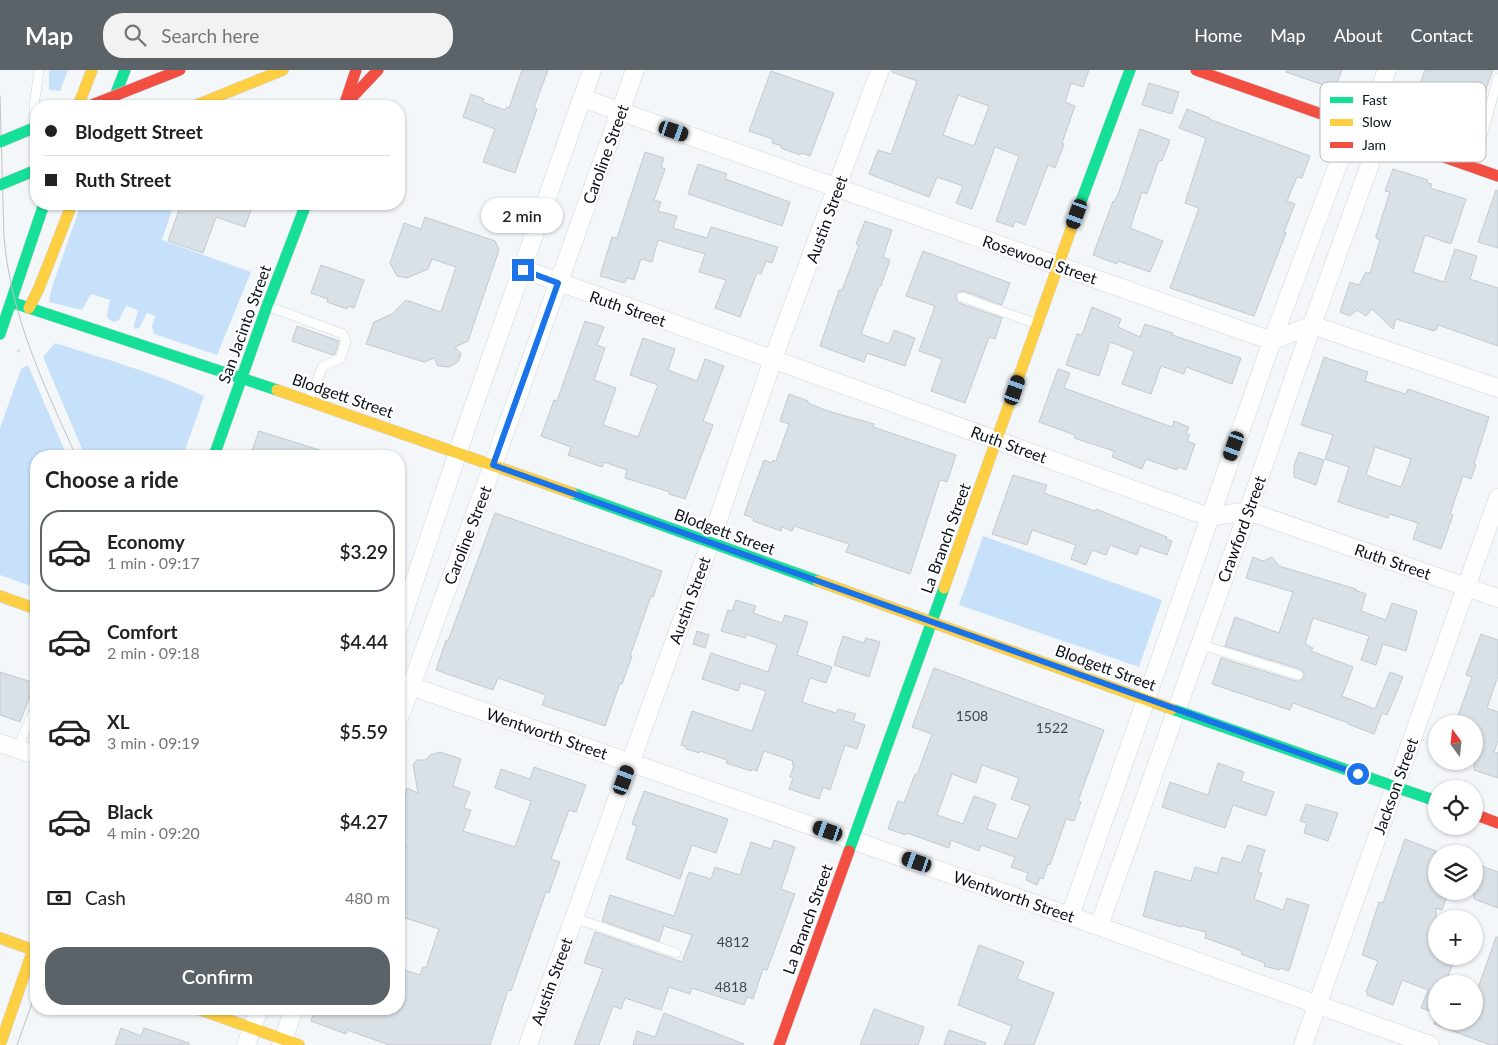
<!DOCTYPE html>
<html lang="en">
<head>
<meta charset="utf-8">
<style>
	:root { --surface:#fff; --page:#f2f2f2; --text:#222; --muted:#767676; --line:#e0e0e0; --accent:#5b6268 }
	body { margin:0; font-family:Lato,sans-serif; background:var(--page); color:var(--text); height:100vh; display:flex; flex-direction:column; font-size:19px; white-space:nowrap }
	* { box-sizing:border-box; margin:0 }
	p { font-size:16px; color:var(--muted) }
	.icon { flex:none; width:28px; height:28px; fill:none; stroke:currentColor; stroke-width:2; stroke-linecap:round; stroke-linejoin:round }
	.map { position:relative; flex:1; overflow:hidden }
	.side { position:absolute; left:30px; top:380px; width:375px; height:565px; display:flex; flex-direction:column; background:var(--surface); border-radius:20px; box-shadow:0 1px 4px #0004 }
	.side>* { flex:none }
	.hud { position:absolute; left:30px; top:30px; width:375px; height:110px; border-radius:20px; box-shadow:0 1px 4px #0004; display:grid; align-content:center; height:110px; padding:0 15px; background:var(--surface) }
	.needle { width:32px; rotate:345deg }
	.tools { position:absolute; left:1428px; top:645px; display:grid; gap:10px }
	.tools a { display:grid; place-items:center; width:55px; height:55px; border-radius:50%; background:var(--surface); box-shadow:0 1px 4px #0004; font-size:25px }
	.end { position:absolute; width:22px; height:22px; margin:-11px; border:6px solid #1a73e8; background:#fff; box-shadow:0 0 0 2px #fff }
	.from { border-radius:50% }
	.bubble { position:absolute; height:35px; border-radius:18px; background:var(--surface); box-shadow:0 1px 4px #0004; font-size:16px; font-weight:600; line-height:35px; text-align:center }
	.car { position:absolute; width:15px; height:30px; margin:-15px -8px; border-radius:6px; box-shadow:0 0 4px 1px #0007; background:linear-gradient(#222 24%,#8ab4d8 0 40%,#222 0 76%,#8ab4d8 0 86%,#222 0) }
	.hud b { display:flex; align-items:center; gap:18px; height:48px; font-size:19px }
	.hud b+b { border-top:1px solid var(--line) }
	.hud i { width:12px; height:12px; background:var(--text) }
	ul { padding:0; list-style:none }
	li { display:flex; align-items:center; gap:15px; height:82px; margin:0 10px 8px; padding:0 5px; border:2px solid transparent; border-radius:20px }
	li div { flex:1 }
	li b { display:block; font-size:19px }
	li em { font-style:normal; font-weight:600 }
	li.active { border-color:var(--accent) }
	li>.icon { width:45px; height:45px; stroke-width:1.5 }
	h2 { padding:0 15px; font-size:22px; line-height:60px }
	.pay { display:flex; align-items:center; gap:12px; height:55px; padding:0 15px; font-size:19px }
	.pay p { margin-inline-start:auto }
	.primary-button { display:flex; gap:10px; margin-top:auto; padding:10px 15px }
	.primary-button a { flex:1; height:58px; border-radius:20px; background:var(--accent); color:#fff; font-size:20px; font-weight:600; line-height:58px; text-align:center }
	header { display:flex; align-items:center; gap:30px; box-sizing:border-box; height:70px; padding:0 25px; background:var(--accent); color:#fff }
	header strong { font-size:24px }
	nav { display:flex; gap:28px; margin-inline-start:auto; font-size:18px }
	.search { width:350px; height:45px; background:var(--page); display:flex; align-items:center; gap:12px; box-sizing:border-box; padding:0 18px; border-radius:20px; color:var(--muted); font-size:19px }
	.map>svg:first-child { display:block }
	.green { fill:#c6e1f9 }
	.building { fill:#d9e0e6; stroke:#c3c9cf; fill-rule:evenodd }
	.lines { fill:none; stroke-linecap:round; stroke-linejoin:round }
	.lane-casing { stroke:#cfd5db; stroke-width:10 }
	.street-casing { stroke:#cfd5db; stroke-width:19 }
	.fast-casing { stroke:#cfd5db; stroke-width:12 }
	.slow-casing { stroke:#cfd5db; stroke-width:12 }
	.jam-casing { stroke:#cfd5db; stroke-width:12 }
	.path { stroke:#e0e1e2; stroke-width:3; stroke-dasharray:4 4; stroke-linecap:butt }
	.lane { stroke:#fdfefe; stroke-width:9 }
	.street { stroke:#fdfefe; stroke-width:18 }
	.fast { stroke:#16e098; stroke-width:11 }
	.slow { stroke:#ffcf43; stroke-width:11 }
	.jam { stroke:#f24e42; stroke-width:11 }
	.tram { stroke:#c0c1c3; stroke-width:1 }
	.fast-bridge-casing { stroke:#cfd1d4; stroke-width:12; stroke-linecap:butt }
	.jam-bridge-casing { stroke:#cfd1d4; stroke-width:12; stroke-linecap:butt }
	.fast-bridge { stroke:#16e098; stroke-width:11 }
	.jam-bridge { stroke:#f24e42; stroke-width:11 }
	.route { stroke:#1a73e8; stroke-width:6 }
	.labels { text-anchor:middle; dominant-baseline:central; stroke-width:4.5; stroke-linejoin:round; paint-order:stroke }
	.number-label { font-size:14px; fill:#3f484f }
	.street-label { font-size:16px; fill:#09121a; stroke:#fff }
	.key { fill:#fff; stroke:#b5b8ba; stroke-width:1 }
	.key-label { font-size:14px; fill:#09121a }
</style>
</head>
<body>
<header>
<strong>Map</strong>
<div class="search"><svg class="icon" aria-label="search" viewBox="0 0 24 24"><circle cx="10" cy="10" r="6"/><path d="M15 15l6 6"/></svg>Search here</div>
<nav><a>Home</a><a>Map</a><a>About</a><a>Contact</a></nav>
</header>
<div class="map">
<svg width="1498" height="975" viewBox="0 0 1498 975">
	<rect width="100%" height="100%" fill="#f4f7fa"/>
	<path class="green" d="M49 0H68L60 21 49 20Z
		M81 134H174L162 170 251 202 217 285 154 264 152 257 155 246 147 243 139 258 135 259 134 255 138 240 126 236 119 250 114 252 108 249 107 245 110 230 91 224 82 240 49 232 51 220Z
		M55 273C105 289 156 303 204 326L183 386H85L43 287Z
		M28 295 67 386H36V518L0 505V358L21 299Z
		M983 466 1162 530 1139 597 959 535Z"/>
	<path class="building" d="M522 0H548L534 38 537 39 515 103 483 92 495 59 463 47 471 24 484 29 483 32 505 40 507 37 509 38Z
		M892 0H1089L1083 17 1071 13 1065 32 1075 36 1062 73 1064 74 1055 98 1048 95 1025 155 1015 151 1013 157 996 151 1019 86 995 77 972 139 956 133 963 116 937 107 929 127 869 104 878 80 891 84 917 11 892 2ZM958 25 989 36 974 76 943 65Z
		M1286 0H1342L1335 19 1286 2Z
		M1425 0H1493L1478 41 1482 42 1477 57 1430 42 1431 39 1413 32Z
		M771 1 834 23 810 86 801 83 800 85 781 78 782 76 772 73 773 69 749 61Z
		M1149 13 1179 22 1172 44 1142 35Z
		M1187 39 1210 48 1209 49 1310 86 1302 108 1297 107 1287 131 1295 134 1284 162 1286 163 1254 246 1170 218 1199 138 1185 133 1206 68 1179 58Z
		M1140 59 1170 70 1162 91 1159 90 1147 124 1142 122 1130 158 1163 171 1150 202 1118 191 1117 194 1093 185 1113 131 1114 132 1119 122Z
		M645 82 664 88 661 97 665 99 654 130 661 132 658 141 677 146 673 158 707 168 711 157 778 177 772 193 766 191 761 204 757 203 740 247 715 238 726 210 699 202 705 184 658 170 652 192 641 189 634 210 627 208 625 213 600 206 612 167 617 168Z
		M698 94 727 104 725 109 790 132 782 156 688 124Z
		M1393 99 1428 110 1427 113 1432 114 1430 118 1466 129 1451 174 1425 165 1413 202 1444 212 1455 179 1477 186 1470 209 1498 218V276L1438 255 1436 260 1434 259V261L1396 249 1393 259 1372 239 1366 246 1357 240 1350 246 1340 242 1350 212 1359 215 1366 202 1370 203 1380 170 1376 168V166L1390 122 1385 121Z
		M1496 120 1498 121V178L1478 172Z
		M181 134H253L245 157 216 147 203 183 168 171Z
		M425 147 495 171 499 180 468 271 455 277 461 284 458 292 449 297 438 296 434 288 424 292 366 274 374 252 392 244 406 230 441 242 456 197 432 189 428 199 407 208 397 206 390 193 404 153 421 159Z
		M865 151 892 160 883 187 890 190 881 216H879L861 264 889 274 894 260 915 268 905 296 867 283 864 292 820 276 839 220H842L859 175 856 174Z
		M923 181 1010 213 1002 235 964 221 958 222 956 224V229L959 233 1002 248 995 269 989 267 965 333 931 321 942 289 919 281 935 236 906 226Z
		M321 195 364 210 354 238 348 236 347 239 327 232 328 229 311 223Z
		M1092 237 1121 249 1118 257 1140 267 1145 254 1173 263 1172 265 1241 288 1232 314 1186 297 1184 304 1161 296 1151 324 1122 314 1134 281 1110 272 1099 306 1066 295 1077 264 1082 265Z
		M585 251 604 257 597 275 605 278 594 310 616 318 603 355 638 367 658 315 630 305 643 268 675 279 668 300 697 311 705 289 724 296 703 351 713 355 685 429 669 424 670 422 625 408 627 400 604 392 602 397 568 385 571 377 541 366 554 330 557 331Z
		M297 256 339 271 335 284 333 285 292 271Z
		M1324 287 1368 302 1365 311 1406 324 1408 319 1489 347 1474 394 1476 395 1471 409 1463 406 1450 444 1453 445 1441 479 1413 469 1418 453 1390 444 1388 448 1338 432 1349 397 1325 389 1333 365 1301 355ZM1375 377 1411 389 1401 417 1366 405Z
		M1058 299 1070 303 1064 318 1172 357 1174 351 1189 357 1186 363 1190 365 1187 371 1195 374 1186 400 1178 397 1177 400 1146 389 1142 399 1112 387 1114 381 1074 368 1075 365 1039 352Z
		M789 324 808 331V333L828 341 874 354 873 357 956 385 947 412 940 410 910 504 846 482 849 474 794 456 792 461 782 457 781 461 753 451 754 448 744 445 764 390 772 393 773 390 776 391 789 354 780 351Z
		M259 361 329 383V386H250Z
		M1299 382 1324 390 1316 415 1294 407V396Z
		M1013 405 1047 415 1044 423 1095 441 1096 439 1167 467 1166 469 1172 471 1167 485 1140 476 1137 485 1110 475 1106 485 1092 480 1086 495 1071 489 1076 475 1032 460 1027 475 992 464Z
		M495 443 662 501 653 527 651 526 630 586H632L622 614 620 613 605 656 542 635 546 625 498 608 493 620 436 600 446 570 448 571Z
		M1253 487 1263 491 1272 487 1279 496 1356 519 1355 520 1366 524 1361 541 1386 550 1392 533 1417 541 1406 581 1383 574 1376 595 1361 590 1369 566 1313 548 1305 574 1313 578 1311 581 1353 597 1342 626 1375 639 1390 602 1403 607 1387 645 1382 643 1374 664 1348 654V653L1293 633 1290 640 1212 614 1221 588 1296 611H1300L1304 607V603L1300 599 1225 576 1235 547 1279 563 1293 522 1246 508Z
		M736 530 756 536 753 543 782 553 785 545 808 552 797 585 832 597 826 613 810 608 802 632 836 643 838 639 856 644 853 651 865 655 857 679 845 675 830 720 823 717 819 729 789 719 793 708 790 707 794 695H792L793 691 764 681 757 701 752 699 751 701 726 693 727 690 700 681 699 683 686 679V677L681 675 692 641 752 661 766 621 741 613 738 621 702 609 711 583 768 602 777 575 746 564 745 568 721 561 728 540 732 541Z
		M697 561 709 565 705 578 693 574Z
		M1481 564 1498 570V606L1487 638 1498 642V670L1494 682 1498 683V708L1474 700V654H1455L1472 607 1466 605Z
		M843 566 864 573 866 568 880 572 869 607 834 595Z
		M934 598 1104 660 1078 731 1081 732 1074 751 1066 749 1050 795 1048 794 1043 809 1040 808 1037 815 1026 810 1028 803 1011 797 1015 787 981 775 979 781 951 770 949 778 907 763 906 765 888 759 898 731 904 733 915 704 917 705 932 664 912 657ZM982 695 1019 708 1011 729 1030 736 1017 769 987 759 996 734 974 726 963 754 937 745 952 704 976 713Z
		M0 602 35 613 20 652 0 645Z
		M440 682 461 689 453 716 470 722 464 738 471 740 463 761 515 777 531 731 495 718 501 699 530 709 534 697 586 715 576 742 569 740 551 789 560 792 549 823 546 822 511 921 508 920 490 975H389L347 960 346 964 311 951 315 939H399V898L420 905 423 897 426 898 439 859 399 846V796L406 775 399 772V743L407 718 418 723 413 694 417 690H426L430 685Z
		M1218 693 1244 702 1241 711 1274 722 1266 746 1233 735 1225 758 1162 737 1170 712 1208 725Z
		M644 721 728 749 716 783 692 775 680 809 626 789 637 756 632 754Z
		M1306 734 1338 743 1328 771 1304 763 1307 753 1300 751Z
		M1405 769 1436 781V821H1449L1442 840 1436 838V886H1456L1445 914H1436V943L1421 938 1428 920 1402 910 1393 935 1367 925 1368 923 1366 922 1378 891 1362 885 1379 832 1383 833Z
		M774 770 795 777 781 819 795 824 767 900 763 899 753 929 747 927 744 935 692 918 690 924 669 917 661 940 625 928 621 939 613 936 599 975H574L603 899 584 893 595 862 682 892 692 865 664 856 659 871 602 851 610 825 674 846 689 802 711 809 715 797 740 805 751 772 771 779Z
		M1248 775 1265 780 1258 802 1262 803 1254 829 1283 840 1287 828 1309 835 1289 901 1280 898 1279 900 1264 896 1265 893 1241 884 1242 881 1205 868 1206 862 1182 856 1181 857 1143 846 1155 801 1191 811 1195 797 1217 803 1222 787 1241 793Z
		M1474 793 1498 802V838L1474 829Z
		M1496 867H1498V975H1490L1434 954 1435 951H1474V919L1477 921Z
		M979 875 1024 892 1017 909 1054 923 1034 975H1004L1012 956 958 935Z
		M874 939 924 957 918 975H860Z
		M664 943 744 974 743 975H633L637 961 655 967Z
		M121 958 141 966 144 958 189 973V975H115Z
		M949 960 986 973 985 975H944Z"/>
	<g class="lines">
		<defs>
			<path id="lane" d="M36 78 34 63V37L39 0
				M1474 95 1498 8
				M962 227 1037 254
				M270 237 343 264 346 271 340 289 323 296 309 329
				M1199 574 1298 605
				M17 679 32 645 36 646
				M574 848 676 883"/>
			<path id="street" d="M582 28 1272 271 1312 255 1498 318
				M523 199 1209 447 1248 441 1498 528
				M399 557 465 361 592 0
				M399 612 1070 846 1430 975
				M399 648 493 395 635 0
				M0 673 36 685
				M1070 846 1272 271 1325 129 1341 86 1364 60 1387 0
				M1099 856 1248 441 1312 255 1370 94 1364 60
				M246 975 259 939
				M281 975 294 939
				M528 975 710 473 773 289 880 0
				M1303 975 1498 428"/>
			<path id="fast" d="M111 36 125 0
				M1076 145 1130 0
				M11 232 277 320
				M0 264 44 134
				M214 386 267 236 306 134
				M572 423 818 511
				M1172 639 1436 731
				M849 781 944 518"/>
			<path id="slow" d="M78 36 92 0
				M194 36 283 0
				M29 238 39 218 72 134
				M277 320 572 423
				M818 511 1172 639
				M944 518 1076 145
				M0 526 36 539
				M0 868 36 881
				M198 939 299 975
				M0 975 36 871"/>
			<path id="jam" d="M1196 0 1498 106
				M344 36 356 0
				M344 36 378 0
				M1474 744 1498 753
				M779 975 849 781"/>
		</defs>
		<use href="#lane" class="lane-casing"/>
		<use href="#street" class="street-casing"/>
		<use href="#fast" class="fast-casing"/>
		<use href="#slow" class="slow-casing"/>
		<use href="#jam" class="jam-casing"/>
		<path class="path" d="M17 280 24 283"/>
		<use href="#lane" class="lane"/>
		<use href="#street" class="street"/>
		<use href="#fast" class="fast"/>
		<use href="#slow" class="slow"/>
		<use href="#jam" class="jam"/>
		<path class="tram" d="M0 26 4 166C10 245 44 315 76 386
			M17 975 36 922"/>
		<defs>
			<path id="fast-bridge" d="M0 72 36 57
				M0 115 36 100"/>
			<path id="jam-bridge" d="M89 36 180 0"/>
		</defs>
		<use href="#fast-bridge" class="fast-bridge-casing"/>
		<use href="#jam-bridge" class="jam-bridge-casing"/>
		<use href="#fast-bridge" class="fast-bridge"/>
		<use href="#jam-bridge" class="jam-bridge"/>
	</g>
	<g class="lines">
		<path class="route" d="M523 200 558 213 493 395 1358 704"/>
	</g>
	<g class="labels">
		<g class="number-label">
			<text x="972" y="645">1508</text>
			<text x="1052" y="657">1522</text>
			<text x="733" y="871">4812</text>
			<text x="731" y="916">4818</text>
		</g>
		<g class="street-label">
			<text transform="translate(605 84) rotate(-70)">Caroline Street</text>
			<text transform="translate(826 149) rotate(-70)">Austin Street</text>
			<text transform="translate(1040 189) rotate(19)">Rosewood Street</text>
			<text transform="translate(628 238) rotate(19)">Ruth Street</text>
			<text transform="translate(244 254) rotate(-70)">San Jacinto Street</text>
			<text transform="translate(343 325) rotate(19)">Blodgett Street</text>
			<text transform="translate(1009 374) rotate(20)">Ruth Street</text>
			<text transform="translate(1241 459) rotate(-70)">Crawford Street</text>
			<text transform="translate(725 461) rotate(20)">Blodgett Street</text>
			<text transform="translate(467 465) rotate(-69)">Caroline Street</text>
			<text transform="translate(945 468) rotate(-70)">La Branch Street</text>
			<text transform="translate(1393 491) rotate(19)">Ruth Street</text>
			<text transform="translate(689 530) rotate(-70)">Austin Street</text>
			<text transform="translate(1106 597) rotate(20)">Blodgett Street</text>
			<text transform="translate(547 663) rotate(19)">Wentworth Street</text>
			<text transform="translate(1395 716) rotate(-70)">Jackson Street</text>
			<text transform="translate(1014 826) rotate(19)">Wentworth Street</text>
			<text transform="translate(807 849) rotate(-70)">La Branch Street</text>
			<text transform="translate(551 911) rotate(-70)">Austin Street</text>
		</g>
	</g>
	<rect x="1320" y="12" width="166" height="80" rx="8" class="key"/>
	<rect x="1330" y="27" width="23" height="6" fill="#16e098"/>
	<rect x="1330" y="49" width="23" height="7" fill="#ffcf43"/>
	<rect x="1330" y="72" width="23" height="6" fill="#f24e42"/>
	<g class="key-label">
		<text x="1362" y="35">Fast</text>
		<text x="1362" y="57">Slow</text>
		<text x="1362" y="80">Jam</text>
	</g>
</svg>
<div class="tools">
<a><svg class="needle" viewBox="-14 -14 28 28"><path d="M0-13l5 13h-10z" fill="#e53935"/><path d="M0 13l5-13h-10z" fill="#767676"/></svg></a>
<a><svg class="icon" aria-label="locate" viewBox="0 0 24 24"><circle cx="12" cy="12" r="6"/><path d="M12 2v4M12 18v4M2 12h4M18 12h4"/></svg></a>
<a><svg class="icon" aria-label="layers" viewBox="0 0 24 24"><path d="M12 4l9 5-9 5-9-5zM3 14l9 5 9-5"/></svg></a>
<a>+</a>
<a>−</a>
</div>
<i class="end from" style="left:1358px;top:704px"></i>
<i class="end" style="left:523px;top:200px"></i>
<div class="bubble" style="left:481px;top:128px;width:82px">2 min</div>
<i class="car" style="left:674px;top:61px;rotate:109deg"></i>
<i class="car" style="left:1077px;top:144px;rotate:200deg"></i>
<i class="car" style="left:1015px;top:320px;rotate:19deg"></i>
<i class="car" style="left:1234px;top:376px;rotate:200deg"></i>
<i class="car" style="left:624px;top:710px;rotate:20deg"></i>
<i class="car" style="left:828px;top:761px;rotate:289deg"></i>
<i class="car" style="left:917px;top:792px;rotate:289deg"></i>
<div class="hud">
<b><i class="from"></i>Blodgett Street</b>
<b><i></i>Ruth Street</b>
</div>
<section class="side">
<h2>Choose a ride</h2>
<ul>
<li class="active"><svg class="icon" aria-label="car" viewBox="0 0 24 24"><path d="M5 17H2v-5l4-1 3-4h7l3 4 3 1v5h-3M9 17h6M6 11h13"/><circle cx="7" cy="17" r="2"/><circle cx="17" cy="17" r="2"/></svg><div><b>Economy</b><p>1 min · 09:17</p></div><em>$3.29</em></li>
<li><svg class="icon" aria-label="car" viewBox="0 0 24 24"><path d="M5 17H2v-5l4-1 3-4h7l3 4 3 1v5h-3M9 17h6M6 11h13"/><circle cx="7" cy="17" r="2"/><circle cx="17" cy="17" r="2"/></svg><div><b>Comfort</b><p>2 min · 09:18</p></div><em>$4.44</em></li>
<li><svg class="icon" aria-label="car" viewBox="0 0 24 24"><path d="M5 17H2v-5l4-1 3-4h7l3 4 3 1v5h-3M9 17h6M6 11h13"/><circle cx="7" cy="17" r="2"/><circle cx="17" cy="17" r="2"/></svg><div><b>XL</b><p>3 min · 09:19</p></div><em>$5.59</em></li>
<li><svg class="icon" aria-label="car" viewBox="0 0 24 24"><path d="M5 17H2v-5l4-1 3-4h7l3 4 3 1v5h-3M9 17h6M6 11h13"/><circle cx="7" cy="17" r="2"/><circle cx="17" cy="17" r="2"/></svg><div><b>Black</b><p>4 min · 09:20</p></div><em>$4.27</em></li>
</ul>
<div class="pay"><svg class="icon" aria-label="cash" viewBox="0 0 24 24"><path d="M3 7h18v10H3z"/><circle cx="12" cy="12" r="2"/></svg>Cash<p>480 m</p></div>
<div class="primary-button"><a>Confirm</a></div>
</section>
</div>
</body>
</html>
